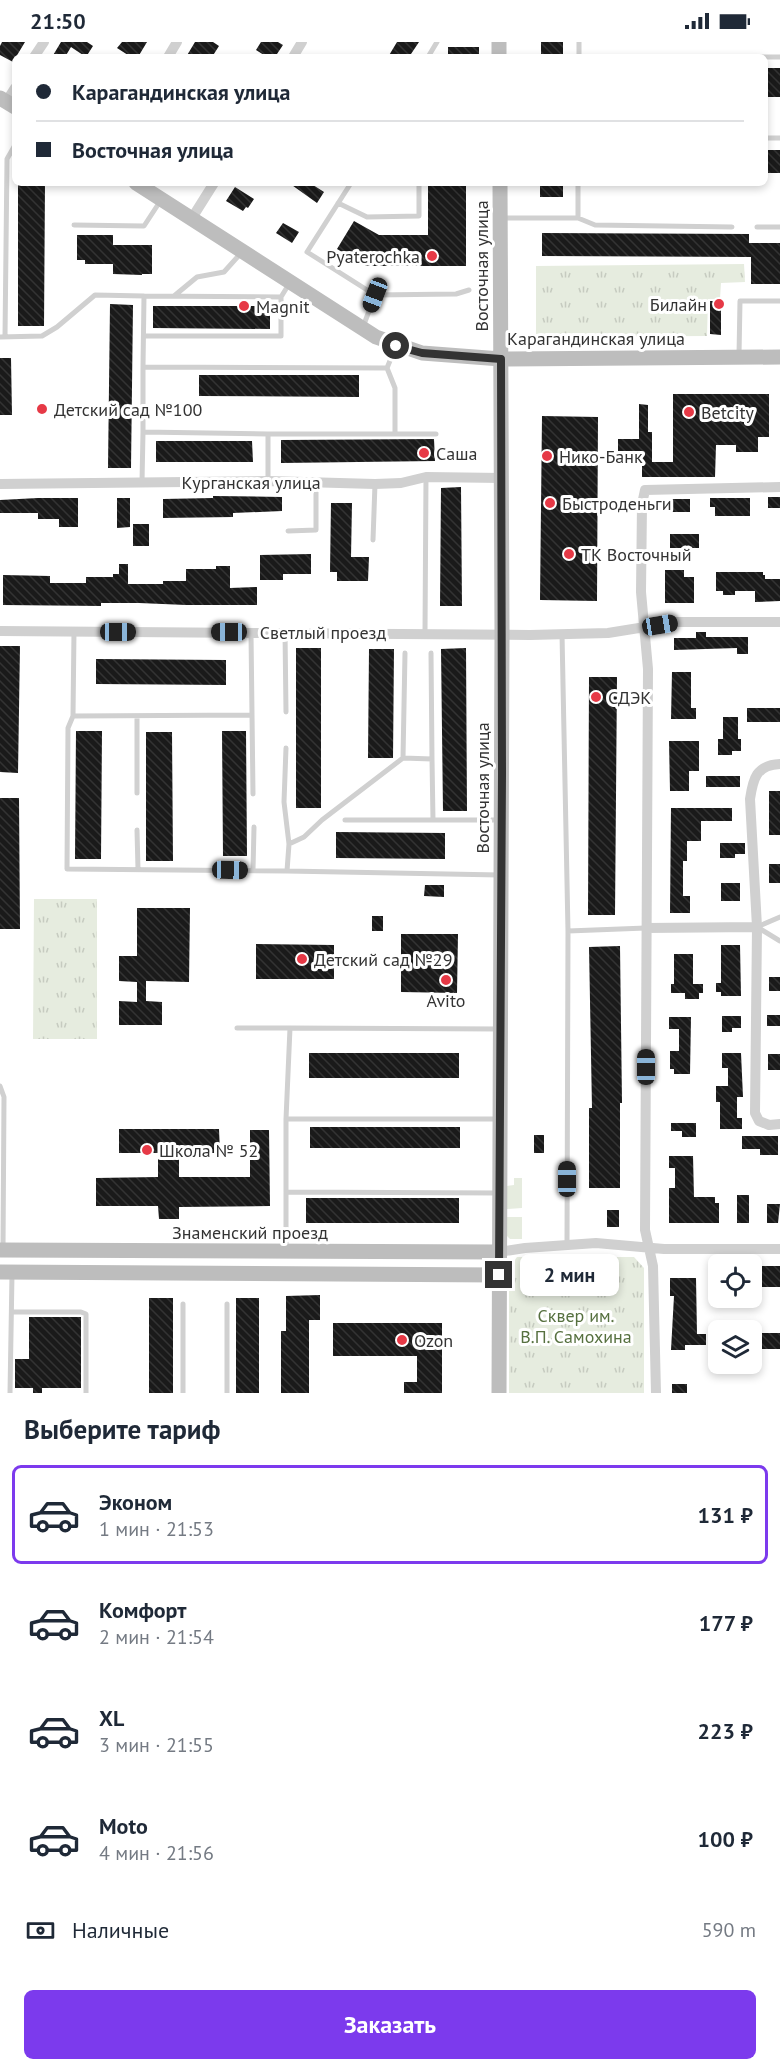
<!DOCTYPE html>
<html lang="ru">
<head>
<meta charset="utf-8">
<style>
	:root { --surface:#fff; --page:#f2f2f3; --text:#1f2937; --muted:#747a83; --line:#e0e1e3; --accent:#7c3aed }
	body { margin:0; font-family:"PT Sans",sans-serif; background:var(--page); color:var(--text); height:100vh; display:flex; flex-direction:column; font-size:22px; white-space:nowrap }
	* { box-sizing:border-box; margin:0 }
	p { font-size:20px; color:var(--muted) }
	.icon { flex:none; width:33px; height:33px; fill:none; stroke:currentColor; stroke-width:2; stroke-linecap:round; stroke-linejoin:round }
	.map { position:relative; height:1351px; overflow:hidden }
	.drawer { display:flex; flex-direction:column; background:var(--surface); flex:1 }
	.drawer>* { flex:none }
	.top-card { position:absolute; left:12px; top:12px; width:756px; height:132px; border-radius:9px; box-shadow:0 3px 9px #0003; display:grid; align-content:center; height:132px; padding:0 24px; background:var(--surface) }
	.tools { position:absolute; left:708px; top:1212px; display:grid; gap:12px }
	.tools a { display:grid; place-items:center; width:54px; height:54px; border-radius:9px; background:var(--surface); box-shadow:0 3px 9px #0003; font-size:30px }
	.end { position:absolute; width:27px; height:27px; margin:-14px; border:8px solid #333; background:#fff; box-shadow:0 0 0 3px #fff }
	.from { border-radius:50% }
	.bubble { position:absolute; height:42px; border-radius:9px; background:var(--surface); box-shadow:0 3px 9px #0003; font-size:20px; font-weight:800; line-height:42px; text-align:center }
	.car { position:absolute; width:18px; height:36px; margin:-18px -9px; border-radius:8px; box-shadow:0 0 4px 2px #0007; background:linear-gradient(#222 24%,#8ab4d8 0 40%,#222 0 76%,#8ab4d8 0 86%,#222 0) }
	.top-card b { display:flex; align-items:center; gap:21px; height:57px; font-size:22px }
	.top-card b+b { border-top:2px solid var(--line) }
	.top-card i { width:15px; height:15px; background:var(--text) }
	ul { padding:0; list-style:none }
	li { display:flex; align-items:center; gap:18px; height:99px; margin:0 12px 9px; padding:0 12px; border:3px solid transparent; border-radius:9px }
	li div { flex:1 }
	li b { display:block; font-size:22px }
	li em { font-style:normal; font-weight:800 }
	li.on { border-color:var(--accent) }
	li>.icon { width:54px; height:54px; stroke-width:1.5 }
	h2 { padding:0 24px; font-size:27px; line-height:72px }
	.pay { display:flex; align-items:center; gap:15px; height:66px; padding:0 24px; font-size:22px }
	.pay p { margin-inline-start:auto }
	.button { display:flex; gap:12px; margin-top:auto; padding:12px 24px }
	.button a { flex:1; height:69px; border-radius:9px; background:var(--accent); color:#fff; font-size:24px; font-weight:800; line-height:69px; text-align:center }
	.status { display:flex; justify-content:space-between; align-items:center; height:42px; padding:0 30px; background:var(--surface); direction:ltr }
	.status svg { height:16px; fill:currentColor }
	.map>svg:first-child { display:block }
	.grass { fill:#e6ecdf }
	.park { fill:url(#park-tufts) }
	.building { fill:url(#building-back-hatch) }
	.lines { fill:none; stroke-linecap:round; stroke-linejoin:round }
	.service { stroke:#d0d0d0; stroke-width:5 }
	.minor { stroke:#d0d0d0; stroke-width:10 }
	.secondary { stroke:#bdbdbd; stroke-width:15 }
	.route { stroke:#333; stroke-width:8 }
	.poi-dot { fill:#e63946; stroke:#fff; stroke-width:2 }
	.labels { text-anchor:middle; dominant-baseline:central; stroke-width:6; stroke-linejoin:round; paint-order:stroke }
	.poi-label { font-size:18px; fill:#333; stroke:#fff; text-anchor:start }
	.street-label { font-size:18px; fill:#333; stroke:#fff }
	.park-label { font-size:18px; fill:#56703f; stroke:#fff }
</style>
</head>
<body>
<div class="status"><b>21:50</b><svg viewBox="0 0 49 12"><path d="M0 12V9h3v3zM5 12V6h3v6zM10 12V3h3v9zM15 12V0h3v12zM26 1h20v11H26zM47 4h2v5h-2z"/></svg></div>
<div class="map">
<svg width="780" height="1351" viewBox="0 0 780 1351">
	<defs>
		<pattern id="park-tufts" width="24" height="20" patternUnits="userSpaceOnUse" patternTransform="scale(1.5)"><rect width="24" height="20" fill="#e6ecdf"/><path d="M3 7l-1-3M5 7V3M7 7l1-3M15 17l-1-3M17 17v-4M19 17l1-3" fill="none" stroke="#c6cbc0"/></pattern>
		<pattern id="building-back-hatch" width="6" height="6" patternUnits="userSpaceOnUse" patternTransform="scale(1.5)"><rect width="6" height="6" fill="#1a1a1a"/><path d="M-1 5l2 2M0 0l6 6M5-1l2 2" fill="none" stroke="#333"/></pattern>
	</defs>
	<rect width="100%" height="100%" fill="#fff"/>
	<path class="grass" d="M514 1136H522V1166L507 1167V1144L514 1143Z
		M507 1175H522V1197H510L507 1194Z"/>
	<path class="park" d="M744 222 745 240 721 241 720 257H708L707 294 536 295V224Z
		M34 857H97V997H33Z
		M517 1215H634L644 1226V1351H509V1226Z"/>
	<path class="building" d="M2 0H25L13 20 0 13V4Z
		M61 0H87L93 4 86 15 71 5 65 15H52Z
		M122 0H147L138 15H131L117 6Z
		M195 0H213L219 4 212 15H186Z
		M261 0H278L283 3 275 15H267L256 8Z
		M397 0H419L409 15H388Z
		M541 0H563V15H541Z
		M448 5H479V15H448Z
		M765 26H780V55H765Z
		M765 108H780V131H765Z
		M18 141H45L44 284H18Z
		M289 141H310L324 150 317 161Z
		M428 141H466V224H366L337 207 354 179 379 193H428Z
		M540 141H563V155H540Z
		M235 145 254 157 248 166 246 165 243 169 226 159Z
		M283 181 299 190 292 201 276 191Z
		M542 191 749 192V201H780V242H751V215L542 214Z
		M77 193H113V203H152V232H142V233L113 232V222H85V218H77Z
		M710 259H721V293L710 292Z
		M110 262 133 263 131 426H108Z
		M153 264H270V287L153 286Z
		M0 316H11L12 373H0Z
		M199 333H359V355L199 354Z
		M673 352H769V395H758V410H736V403H716L715 435H642V409H618V397H639V362L648 363V390H652V420H673Z
		M542 374 598 375 597 559 540 558Z
		M434 397 435 419 281 421V398Z
		M156 399H252L253 420H156Z
		M461 445 462 564H440L441 446Z
		M213 454 282 455V469L233 471V475L163 476V457L213 456Z
		M768 455H780V466H768Z
		M38 456H78V485H59V477H38V471H0V458Z
		M117 456H130V485L117 486Z
		M710 456H750V474H715V465H710Z
		M669 457H690V470H669Z
		M331 461H352L351 515H369L368 539H337V530H330Z
		M133 482H149V504H133Z
		M670 492H699V506H670Z
		M311 512V532H283V538H260V513Z
		M119 522H128V542H163V539H186V527H216V524H230V546L257 545V563H186L139 561H101V564L3 563V533L50 534V541H86V535H113V532H119Z
		M665 528H684V535H694V561H665Z
		M716 530H763V533H765V537H780V559L755 560V549H735V553H723V549H716Z
		M696 590H706V595H748V612H737V606L674 608V596H696Z
		M0 604H20L18 731 0 730Z
		M296 606H321V766H296Z
		M466 606 467 769H443L441 607Z
		M369 607H394L393 716H368Z
		M96 617 226 618V643L96 642Z
		M672 630H691V666H696V677H671Z
		M589 635H617L615 873H588Z
		M747 666H780V680H747Z
		M723 675H738V697H741V709H732V713H718V697H723Z
		M76 689H102L101 817H75Z
		M222 689H246L247 814H223Z
		M146 690H172L173 819H146Z
		M669 699H699V729H689V749H670Z
		M706 734H740V745H706Z
		M769 749H780V793H769Z
		M0 756H19L20 887H0Z
		M671 766H732V779H701V799H687V819H683V854H690V871H670Z
		M336 790 445 791V817L336 816Z
		M720 801H745V812H735V816H720Z
		M769 822H780V841H769Z
		M721 841H740V859H721Z
		M425 843H444V855L424 854Z
		M137 866H190L189 940 146 939V959L162 960V983H119V959L137 960V940L119 939V914H137Z
		M372 874H383V889H372Z
		M401 892H458L457 951 401 950Z
		M256 902 334 903V937H256Z
		M721 903H740L741 954H721V950H716V941H721Z
		M620 904 622 1061H620V1146H589V1066H592L589 905Z
		M674 912H693V942H703V951H699V957H685V951H671V942H674Z
		M769 935H780V949H769Z
		M767 973H780V984H767Z
		M722 974H741V986H732V990H722Z
		M669 975H691L690 1032H674V1027H670V1009H679V987H669Z
		M309 1011H459V1036H309Z
		M722 1011H741L743 1055H737V1076H742V1087H720V1060H716V1044H728V1026H722Z
		M768 1012H780V1028H768Z
		M671 1081H696V1095H682V1089H671Z
		M310 1085H460V1106H310Z
		M119 1087H219L220 1111H179V1135H250V1088H269L270 1164 179 1165V1177H159L158 1164H96V1136L158 1135V1111H119Z
		M534 1093H544V1111H534Z
		M742 1094H778V1113H760V1107H742Z
		M669 1114H693L694 1155H715V1161H719V1181H669V1146H675V1126H669Z
		M737 1153H749V1181H737Z
		M306 1156H459V1181H306Z
		M767 1162H780L778 1181H767Z
		M607 1168H619V1185H607Z
		M753 1224H780V1245H752Z
		M670 1236H696L697 1292H706V1303H685V1308H671L674 1254H670Z
		M320 1253V1278H309V1351H281V1289H286V1254Z
		M149 1256H173V1351H149Z
		M236 1256H259V1351H236Z
		M29 1275H81V1346H42V1351H33V1346H15V1317H29Z
		M333 1281H442V1351H404V1340H417V1314H333Z
		M752 1291H780V1307H752Z
		M672 1342H687V1351H672Z"/>
	<g class="lines">
		<path class="service" d="M579 0V15
			M428 15 437 0
			M757 15H780
			M765 96H780
			M351 141 307 210 375 253 363 285
			M338 161 367 175 419 174V141
			M503 176H578V141
			M578 176 595 183 732 185
			M74 183 144 184 161 158
			M757 185H780
			M375 253 456 252 469 248
			M174 254 197 235 224 230 241 211
			M144 294H281V255
			M0 295 42 294 57 285 95 253 144 254
			M5 295 7 117 15 103
			M739 313 740 259H780
			M143 325 144 254 281 255 289 242
			M387 326 395 346V392
			M143 390V325L387 326 396 304
			M268 439V392H436
			M142 440 143 390 268 392
			M288 489 316 488V440
			M373 498 375 442
			M74 589 73 674 68 686 67 827 287 829 500 833
			M285 590 286 670
			M425 591 426 435
			M251 592 253 752
			M562 592 568 889 567 1202
			M73 674 252 673
			M137 675V751
			M286 706 284 760 289 802 287 829
			M403 716 405 611
			M432 717 433 778H499
			M345 778H433
			M137 788 138 827
			M289 802 304 795 322 778 403 716 432 717 431 611
			M253 828 254 785
			M757 885 780 899
			M757 885 780 875
			M568 889 646 886
			M237 986H290
			M0 1044 4 1055 3 1207
			M286 1077H497
			M286 1150 497 1151
			M286 1207V1077L290 986 500 987
			M183 1262V1351
			M12 1270H81L86 1272V1351
			M10 1351 12 1232
			M227 1351V1262"/>
		<path class="minor" d="M34 15 44 0
			M168 15 177 0
			M293 15 302 0
			M6 60 15 46
			M192 176 214 141
			M0 442 268 439 375 442 401 441 426 435 502 436
			M0 589 530 593 608 591 676 580H780
			M780 722C756 723 753 737 750 757L757 885 755 1071 759 1079 769 1083 780 1082
			M646 886 757 885
			M499 1210 525 1206 596 1201 664 1207H780
			M656 1351 653 1224 645 1188 648 627 641 550 642 462 645 448 780 445"/>
		<path class="secondary" d="M499 0V15
			M0 56 15 65
			M136 141 376 295 422 311 501 317 780 315
			M0 1208 499 1210
			M0 1230 499 1233
			M499 1351 502 592 500 141"/>
	</g>
	<g class="lines">
		<path class="route" d="M396 304 422 311 501 317 502 732 499 1233"/>
	</g>
	<g class="poi-dot">
		<circle cx="432" cy="214" r="6"/>
		<circle cx="719" cy="262" r="6"/>
		<circle cx="244" cy="264" r="6"/>
		<circle cx="42" cy="367" r="6"/>
		<circle cx="689" cy="370" r="6"/>
		<circle cx="424" cy="411" r="6"/>
		<circle cx="547" cy="414" r="6"/>
		<circle cx="550" cy="461" r="6"/>
		<circle cx="569" cy="512" r="6"/>
		<circle cx="596" cy="655" r="6"/>
		<circle cx="302" cy="917" r="6"/>
		<circle cx="446" cy="938" r="6"/>
		<circle cx="147" cy="1108" r="6"/>
		<circle cx="402" cy="1298" r="6"/>
	</g>
	<g class="labels">
		<g class="poi-label">
			<text x="420" y="214" text-anchor="end">Pyaterochka</text>
			<text x="707" y="262" text-anchor="end">Билайн</text>
			<text x="256" y="264">Magnit</text>
			<text x="54" y="367">Детский сад №100</text>
			<text x="701" y="370">Betcity</text>
			<text x="436" y="411">Саша</text>
			<text x="559" y="414">Нико-Банк</text>
			<text x="562" y="461">Быстроденьги</text>
			<text x="581" y="512">ТК Восточный</text>
			<text x="608" y="655">СДЭК</text>
			<text x="314" y="917">Детский сад №29</text>
			<text x="446" y="958" text-anchor="middle">Avito</text>
			<text x="159" y="1108">Школа № 52</text>
			<text x="414" y="1298">Ozon</text>
		</g>
		<g class="street-label">
			<text transform="translate(481 224) rotate(-90)">Восточная улица</text>
			<text x="596" y="296">Карагандинская улица</text>
			<text x="251" y="440">Курганская улица</text>
			<text x="323" y="590">Светлый проезд</text>
			<text transform="translate(482 746) rotate(-90)">Восточная улица</text>
			<text x="250" y="1190">Знаменский проезд</text>
		</g>
		<g class="park-label">
			<text x="576" y="1273">Сквер им.<tspan x="576" dy="21">В.П. Самохина</tspan></text>
		</g>
	</g>
</svg>
<div class="tools">
<a><svg class="icon" aria-label="locate" viewBox="0 0 24 24"><circle cx="12" cy="12" r="6"/><path d="M12 2v4M12 18v4M2 12h4M18 12h4"/></svg></a>
<a><svg class="icon" aria-label="layers" viewBox="0 0 24 24"><path d="M12 4l9 5-9 5-9-5zM3 14l9 5 9-5"/></svg></a>
</div>
<i class="end from" style="left:396px;top:304px"></i>
<i class="end" style="left:499px;top:1233px"></i>
<div class="bubble" style="left:520px;top:1212px;width:99px">2 мин</div>
<i class="car" style="left:375px;top:253px;rotate:201deg"></i>
<i class="car" style="left:660px;top:583px;rotate:81deg"></i>
<i class="car" style="left:118px;top:590px;rotate:90deg"></i>
<i class="car" style="left:229px;top:590px;rotate:270deg"></i>
<i class="car" style="left:230px;top:828px;rotate:91deg"></i>
<i class="car" style="left:646px;top:1025px;rotate:0deg"></i>
<i class="car" style="left:567px;top:1137px;rotate:0deg"></i>
<div class="top-card">
<b><i class="from"></i>Карагандинская улица</b>
<b><i></i>Восточная улица</b>
</div>
</div>
<section class="drawer">
<h2>Выберите тариф</h2>
<ul>
<li class="on"><svg class="icon" aria-label="car" viewBox="0 0 24 24"><path d="M5 17H2v-5l4-1 3-4h7l3 4 3 1v5h-3M9 17h6M6 11h13"/><circle cx="7" cy="17" r="2"/><circle cx="17" cy="17" r="2"/></svg><div><b>Эконом</b><p>1 мин · 21:53</p></div><em>131 ₽</em></li>
<li><svg class="icon" aria-label="car" viewBox="0 0 24 24"><path d="M5 17H2v-5l4-1 3-4h7l3 4 3 1v5h-3M9 17h6M6 11h13"/><circle cx="7" cy="17" r="2"/><circle cx="17" cy="17" r="2"/></svg><div><b>Комфорт</b><p>2 мин · 21:54</p></div><em>177 ₽</em></li>
<li><svg class="icon" aria-label="car" viewBox="0 0 24 24"><path d="M5 17H2v-5l4-1 3-4h7l3 4 3 1v5h-3M9 17h6M6 11h13"/><circle cx="7" cy="17" r="2"/><circle cx="17" cy="17" r="2"/></svg><div><b>XL</b><p>3 мин · 21:55</p></div><em>223 ₽</em></li>
<li><svg class="icon" aria-label="car" viewBox="0 0 24 24"><path d="M5 17H2v-5l4-1 3-4h7l3 4 3 1v5h-3M9 17h6M6 11h13"/><circle cx="7" cy="17" r="2"/><circle cx="17" cy="17" r="2"/></svg><div><b>Moto</b><p>4 мин · 21:56</p></div><em>100 ₽</em></li>
</ul>
<div class="pay"><svg class="icon" aria-label="cash" viewBox="0 0 24 24"><path d="M3 7h18v10H3z"/><circle cx="12" cy="12" r="2"/></svg>Наличные<p>590 m</p></div>
<div class="button"><a>Заказать</a></div>
</section>
</body>
</html>
